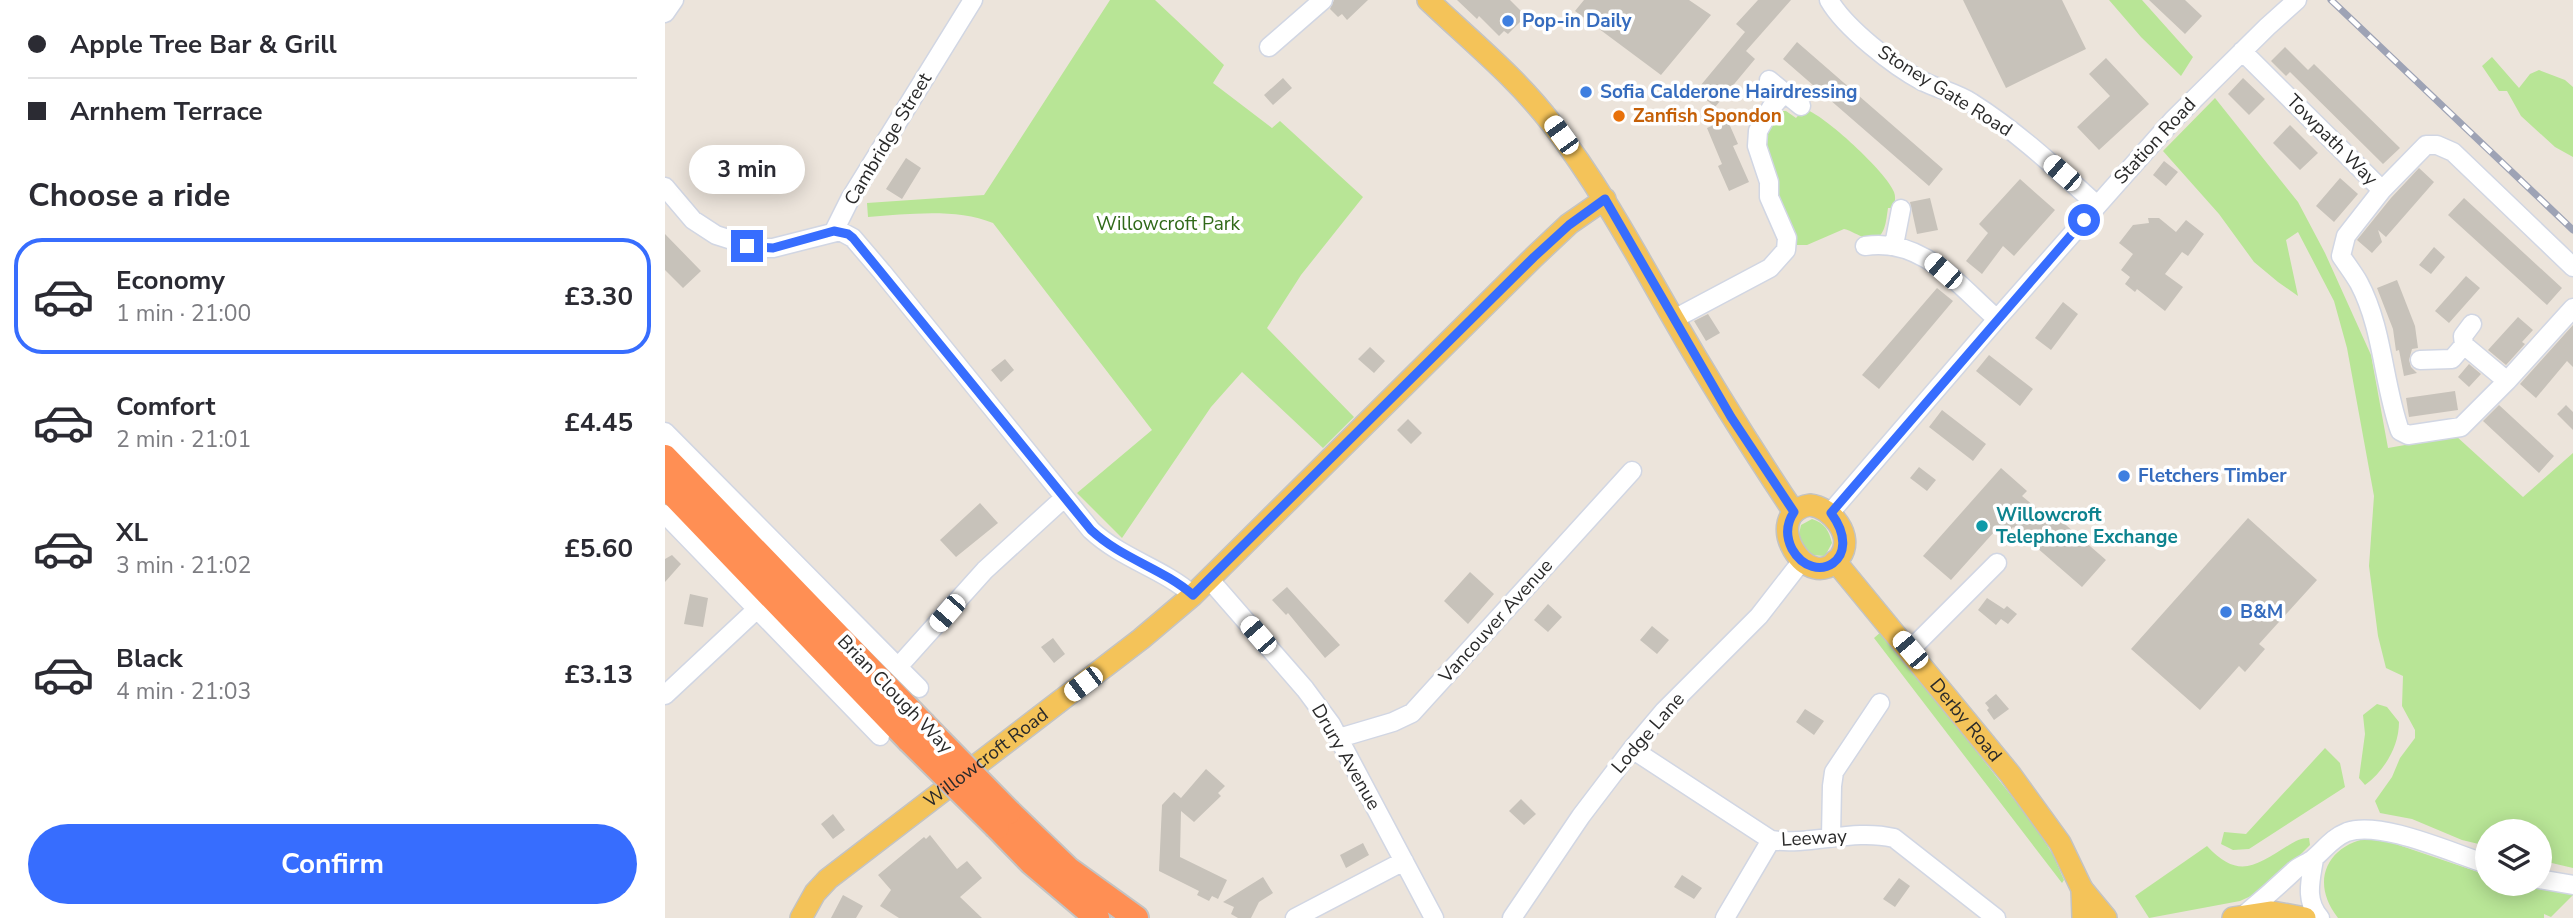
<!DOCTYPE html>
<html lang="en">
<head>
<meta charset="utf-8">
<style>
	:root { --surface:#fff; --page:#f7f7f7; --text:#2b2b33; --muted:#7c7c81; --line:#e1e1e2; --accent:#376dfe }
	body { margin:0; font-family:"Nunito Sans",sans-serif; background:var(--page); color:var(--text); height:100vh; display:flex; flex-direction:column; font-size:26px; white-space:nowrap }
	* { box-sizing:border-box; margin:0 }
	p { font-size:23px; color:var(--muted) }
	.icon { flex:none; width:38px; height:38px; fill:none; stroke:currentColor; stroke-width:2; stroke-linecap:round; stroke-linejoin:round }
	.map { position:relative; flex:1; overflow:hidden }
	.details { display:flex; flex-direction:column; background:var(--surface); width:665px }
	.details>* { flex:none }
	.top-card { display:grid; align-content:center; height:154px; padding:0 28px; background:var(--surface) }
	.controls { position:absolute; left:1810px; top:819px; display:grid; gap:14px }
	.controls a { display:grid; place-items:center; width:77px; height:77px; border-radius:50%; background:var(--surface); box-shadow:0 4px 18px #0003; font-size:35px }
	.end { position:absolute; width:32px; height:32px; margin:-16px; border:9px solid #376dfe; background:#fff; box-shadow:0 0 0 4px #fff }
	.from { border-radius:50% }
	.bubble { position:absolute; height:49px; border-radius:24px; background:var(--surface); box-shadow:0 4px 18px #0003; font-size:23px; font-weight:700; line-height:49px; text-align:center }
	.car { position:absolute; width:21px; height:42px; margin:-21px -10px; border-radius:9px; box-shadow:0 0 5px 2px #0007; background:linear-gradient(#fff 24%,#345 0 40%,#fff 0 76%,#345 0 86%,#fff 0) }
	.top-card b { display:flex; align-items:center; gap:24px; height:66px; font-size:26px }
	.top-card b+b { border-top:2px solid var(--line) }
	.top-card i { width:18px; height:18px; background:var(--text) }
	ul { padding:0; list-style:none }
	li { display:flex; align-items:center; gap:21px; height:116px; margin:0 14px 10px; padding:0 14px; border:4px solid transparent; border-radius:28px }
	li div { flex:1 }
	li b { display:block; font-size:26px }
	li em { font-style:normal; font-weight:700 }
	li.selected { border-color:var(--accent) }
	li>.icon { width:63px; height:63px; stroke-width:1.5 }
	h2 { padding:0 28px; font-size:32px; line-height:84px }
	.action { display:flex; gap:14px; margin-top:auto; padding:14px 28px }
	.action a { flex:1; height:80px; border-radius:42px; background:var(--accent); color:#fff; font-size:28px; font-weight:700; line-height:80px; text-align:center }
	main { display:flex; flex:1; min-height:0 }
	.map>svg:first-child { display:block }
	.green { fill:#b8e596 }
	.building { fill:#c7c2ba }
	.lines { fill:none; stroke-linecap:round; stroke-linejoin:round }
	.minor-casing { stroke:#d1d6e3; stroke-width:21 }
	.major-casing { stroke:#c3c3c3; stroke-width:24 }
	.highway-casing { stroke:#c3c3c3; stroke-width:28 }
	.minor { stroke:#fff; stroke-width:18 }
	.major { stroke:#f4c359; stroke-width:21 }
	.highway { stroke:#ff8f54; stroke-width:24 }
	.rail-casing { stroke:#9ea3b5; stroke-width:7 }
	.rail { stroke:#fff; stroke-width:4.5; stroke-dasharray:13; stroke-linecap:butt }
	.highway-bridge-casing { stroke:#c3c3c3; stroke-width:28; stroke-linecap:butt }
	.highway-bridge { stroke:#ff8f54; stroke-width:24 }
	.route { stroke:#376dfe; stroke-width:9 }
	.shop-dot { fill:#3f7fe0; stroke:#fff; stroke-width:2.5 }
	.food-dot { fill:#e8710a; stroke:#fff; stroke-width:2.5 }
	.culture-dot { fill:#0f9aa8; stroke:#fff; stroke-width:2.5 }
	.labels { text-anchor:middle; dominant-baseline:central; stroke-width:7; stroke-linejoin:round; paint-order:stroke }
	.shop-label { font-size:19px; font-weight:bold; fill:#366cbe; stroke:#fff; text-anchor:start }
	.street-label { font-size:19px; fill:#2a2a2a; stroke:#fff }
	.food-label { font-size:19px; font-weight:bold; fill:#c56008; stroke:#fff; text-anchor:start }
	.park-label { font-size:19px; fill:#306918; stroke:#fff }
	.culture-label { font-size:19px; font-weight:bold; fill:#0d838f; stroke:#fff; text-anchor:start }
</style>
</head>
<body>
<main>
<section class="details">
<div class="top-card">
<b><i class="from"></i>Apple Tree Bar &amp; Grill</b>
<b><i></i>Arnhem Terrace</b>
</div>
<h2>Choose a ride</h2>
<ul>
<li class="selected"><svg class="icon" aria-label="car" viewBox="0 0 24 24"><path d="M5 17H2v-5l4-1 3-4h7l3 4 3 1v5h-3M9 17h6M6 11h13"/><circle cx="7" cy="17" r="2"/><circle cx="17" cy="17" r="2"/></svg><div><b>Economy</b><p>1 min · 21:00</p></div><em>£3.30</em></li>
<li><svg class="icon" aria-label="car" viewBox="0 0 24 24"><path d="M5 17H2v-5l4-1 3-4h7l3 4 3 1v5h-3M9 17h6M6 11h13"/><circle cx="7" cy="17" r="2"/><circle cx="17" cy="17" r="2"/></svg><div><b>Comfort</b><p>2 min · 21:01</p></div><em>£4.45</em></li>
<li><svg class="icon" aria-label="car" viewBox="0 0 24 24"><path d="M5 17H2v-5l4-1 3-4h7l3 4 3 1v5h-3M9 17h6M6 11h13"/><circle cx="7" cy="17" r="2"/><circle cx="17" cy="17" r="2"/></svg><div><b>XL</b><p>3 min · 21:02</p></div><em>£5.60</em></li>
<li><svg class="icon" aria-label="car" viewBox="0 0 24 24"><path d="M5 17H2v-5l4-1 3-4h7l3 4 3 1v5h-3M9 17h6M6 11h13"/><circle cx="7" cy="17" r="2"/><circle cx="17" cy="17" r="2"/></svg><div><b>Black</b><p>4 min · 21:03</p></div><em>£3.13</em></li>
</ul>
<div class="action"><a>Confirm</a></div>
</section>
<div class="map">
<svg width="1908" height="918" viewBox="0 0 1908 918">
	<rect width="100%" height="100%" fill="#ece4db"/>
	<path class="green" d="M445 0H490L559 65 548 83 607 128 615 121 698 197 636 275 602 328 689 417 658 448 577 372 546 407 457 538 412 493 487 430 328 223C291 208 243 214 203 217L202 203 319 195Z
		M1444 0H1477L1528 57 1516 76 1476 37Z
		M1827 57 1854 88 1865 74 1874 70 1900 80 1908 87V157L1890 147 1856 116 1842 91H1834L1817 66Z
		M1550 98 1633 202 1660 253 1706 355 1723 448 1791 436 1858 497 1908 453V868L1874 860V831H1822V846L1797 840 1747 819 1715 813 1710 801 1727 777 1735 758 1750 738V730L1737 706 1738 676 1721 668 1713 636 1704 566 1709 496 1682 348 1669 301 1633 232 1621 240 1633 296 1613 282 1589 262 1554 214 1498 151Z
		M1139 109C1158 113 1223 174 1229 192 1231 197 1230 203 1228 208H1223C1221 221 1220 245 1200 238 1192 235 1187 231 1179 229L1142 245H1130C1119 222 1094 158 1100 134 1101 126 1110 118 1115 111H1121L1131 118Z
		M1147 519C1160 523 1164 531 1167 543L1160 556 1146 555 1133 539 1136 525Z
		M1217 631 1370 826 1388 855 1399 880 1397 883 1209 638Z
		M1712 704 1722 707 1734 722C1734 747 1719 771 1700 785L1694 778 1700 734 1698 715Z
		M1660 748 1675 763 1680 787 1584 849 1568 850 1556 844 1559 832 1581 834Z
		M1710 837 1822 875V884H1857L1908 893V895L1886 917 1879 914V918H1673C1643 880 1664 842 1710 837Z
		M1644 838 1645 845 1612 878 1586 896 1575 901 1484 918 1470 896 1542 846C1574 880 1590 866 1624 845 1631 841 1635 838 1644 838Z"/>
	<path class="building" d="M669 0H703L682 20 677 14 673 17 665 9Z
		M792 0H845L861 16 843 34 839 31 834 36 814 16 812 19Z
		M919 0H1024L1046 15 996 75 910 11Z
		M1093 0H1126L1081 51 1090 59 1050 107 1031 91 1080 32 1071 24Z
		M1298 0H1397L1421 49 1341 88Z
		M1484 0H1520L1537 16 1520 34Z
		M1132 42 1278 169 1264 186 1118 59Z
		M1620 47 1643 70 1649 64 1735 148 1718 164 1625 72 1621 76 1606 61Z
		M1441 58 1484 104 1434 150 1412 127 1445 96 1424 74Z
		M618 78 627 88 608 105 599 95Z
		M1578 78 1600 99 1584 115 1563 94Z
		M1062 119 1073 144 1068 146 1084 182 1064 191 1053 166 1057 164 1042 128Z
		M1625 125 1653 153 1635 170 1608 143Z
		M241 158 256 168 237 199 221 189Z
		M1499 161 1513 172 1501 186 1488 175Z
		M1754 168 1769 182 1721 237 1713 230 1717 242 1707 253 1692 240 1726 198Z
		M1675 178 1693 194 1669 222 1651 206Z
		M1355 179 1390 210 1349 256 1338 246 1317 274 1301 261 1323 233 1314 224Z
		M1265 198 1273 230 1252 234 1245 202Z
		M1799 198 1897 288 1882 305 1783 215Z
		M1483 218H1494L1511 232 1521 220 1539 234 1523 256 1517 252 1500 274 1518 287 1500 311 1472 289 1470 292 1460 284 1465 277 1456 270 1468 254 1454 243 1468 225 1484 223Z
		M0 234 36 271 18 288 0 270Z
		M1769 247 1780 257 1766 274 1754 265Z
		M1801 276 1815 288 1784 323 1770 311Z
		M1732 280 1750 326 1753 348 1747 349 1744 360 1746 367 1752 373 1739 376 1734 350 1731 351 1728 329 1712 288Z
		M1272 288 1288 301 1214 389 1197 375Z
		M1398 302 1413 314 1386 350 1370 338Z
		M1043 314 1055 333 1041 341 1029 321Z
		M1853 317 1868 330 1857 342 1860 344 1841 365 1823 350Z
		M1908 325V367L1902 361 1871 398 1855 384Z
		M705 347 720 361 709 373 693 359Z
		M1324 355 1368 389 1355 406 1311 371Z
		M340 359 349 370 336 382 326 370Z
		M1804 364 1816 374 1804 387 1793 377Z
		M1790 391 1793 410 1744 417 1741 398Z
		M1834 405 1889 456 1874 473 1818 421Z
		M1901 405 1908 412V430L1892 414Z
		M1277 410 1321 444 1308 461 1264 427Z
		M743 419 757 433 746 444 732 430Z
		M1254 467 1271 480 1262 491 1245 478Z
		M1336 468 1362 491 1357 496 1382 517 1386 512 1441 560 1417 587 1348 527 1337 539 1329 532 1286 580 1258 556Z
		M315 503 333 523 291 557 275 540Z
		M1583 518 1652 580 1594 644 1600 649 1580 672 1574 666 1535 710 1466 649Z
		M7 555 16 564 0 582V559Z
		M805 572 829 594 803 624 779 601Z
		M622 587 675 645 660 658 623 613 621 615 607 600Z
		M25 594 43 598 38 627 19 624Z
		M1322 598 1339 609 1342 606 1352 614 1343 624 1336 619 1331 625 1313 610Z
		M883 604 897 617 883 632 869 620Z
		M987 626 1004 640 992 654 975 640Z
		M388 638 400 654 389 663 376 647Z
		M1331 694 1344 709 1329 720 1322 710 1324 708 1320 703Z
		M1140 709 1159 721 1149 735 1131 722Z
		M541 769 560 786 553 793 556 796 529 822 516 811 515 857 562 880 553 899 547 896 544 901 532 895 534 891 494 871 497 805 509 792 516 798Z
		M856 799 871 814 859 825 844 811Z
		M168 814 180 830 168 839 156 824Z
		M265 835 292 869 302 861 317 878 295 897 317 918H234L215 906 226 890 213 875 259 837 261 839Z
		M698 843 704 855 681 868 675 855Z
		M1017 875 1037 888 1029 899 1009 887Z
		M598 877 608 893 594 902 586 918H573L566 914 569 907 558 902Z
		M1234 878 1245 886 1230 907 1218 899Z
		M178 895 198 906 191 918H166Z"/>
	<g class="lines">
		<defs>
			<path id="minor" d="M1164 0C1180 28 1229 66 1257 81 1273 89 1292 93 1307 103 1353 132 1392 169 1432 205
				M0 13 9 0
				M604 47 658 0
				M1577 51 1717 190
				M1104 80 1136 106
				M0 187 28 220 51 235 92 248H108L175 231 188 238 217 272 426 530C457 559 497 568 528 595
				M169 231 185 199 308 0
				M1229 245 1236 209
				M1200 246C1257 237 1292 284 1332 319
				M1908 267 1788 152 1772 145H1761L1717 190 1681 236 1676 256C1682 265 1689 274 1694 283 1718 328 1718 383 1735 431L1743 435 1796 427 1842 381 1908 308
				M1009 319 1105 268 1121 250 1122 238 1104 197V182L1092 146 1093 131 1106 108 1120 92
				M1807 324 1798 336 1799 345 1842 381
				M1755 360 1787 359 1799 345
				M0 432 233 667 320 570 399 498
				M1165 513 1332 319 1508 120 1602 27 1632 0
				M0 514 215 736
				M545 580 640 689 666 724 769 918
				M1245 650 1332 563
				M233 667 254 688
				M0 695 91 610
				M674 738 728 722 747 713 967 471
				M967 749 1106 840C1146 846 1188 828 1229 838L1331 918
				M1166 837 1167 786 1169 772 1215 703
				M1649 859C1646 879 1639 900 1655 918
				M1874 879 1908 885
				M1578 916C1596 901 1613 886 1630 870 1636 865 1643 863 1648 859 1660 849 1667 838 1682 832 1715 820 1787 853 1822 864
				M630 918 739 861
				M847 918 916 816 967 749 999 711 1094 616 1136 562
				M1060 918 1106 840"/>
			<g id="major">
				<path d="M763 0C805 40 852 78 887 124 934 185 970 252 1008 318 1046 384 1087 449 1129 512"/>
				<path d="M1145 505C1166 507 1190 536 1175 557 1143 599 1093 513 1145 505Z"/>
				<path id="s1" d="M1170 561 1345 774 1395 843 1417 889 1418 918"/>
				<path d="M1417 889 1441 918"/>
				<path id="s2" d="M136 918 150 893 163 879 476 639 528 595 869 257 904 224 940 199"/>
				<path d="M1568 918 1607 912 1640 918"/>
			</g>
			<path id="highway" d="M0 457 258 724
				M0 486 244 740
				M344 812 403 869 471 918
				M332 827 366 862 432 918"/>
		</defs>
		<use href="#minor" class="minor-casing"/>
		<use href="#major" class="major-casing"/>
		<use href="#highway" class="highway-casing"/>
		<use href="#minor" class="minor"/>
		<use href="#major" class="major"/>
		<use href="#highway" class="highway"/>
		<defs>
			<path id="rail" d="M1666 0 1908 230"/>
		</defs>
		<use href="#rail" class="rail-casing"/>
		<use href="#rail" class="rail"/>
		<defs>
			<path id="highway-bridge" d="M258 724 344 812
				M244 740 332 827"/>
		</defs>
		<use href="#highway-bridge" class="highway-bridge-casing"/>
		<use href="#highway-bridge" class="highway-bridge"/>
	</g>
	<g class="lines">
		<path class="route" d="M82 246 108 248 169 231 183 234 188 238 426 530C457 559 497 568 528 595L869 257 904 225 940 199 1066 417 1129 512C1121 524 1121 537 1127 549 1149 588 1201 560 1166 513L1419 220"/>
	</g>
	<g class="shop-dot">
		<circle cx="843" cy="21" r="7"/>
		<circle cx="921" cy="92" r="7"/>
		<circle cx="1459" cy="476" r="7"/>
		<circle cx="1561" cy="612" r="7"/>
	</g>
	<circle class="food-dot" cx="954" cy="116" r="7"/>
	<circle class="culture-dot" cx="1317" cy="526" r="7"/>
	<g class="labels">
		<g class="shop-label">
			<text x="857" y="21">Pop-in Daily</text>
			<text x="935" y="92">Sofia Calderone Hairdressing</text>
			<text x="1473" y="476">Fletchers Timber</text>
			<text x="1575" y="612">B&amp;M</text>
		</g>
		<g class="street-label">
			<text transform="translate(1280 91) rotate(32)">Stoney Gate Road</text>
			<text transform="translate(223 139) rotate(-59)">Cambridge Street</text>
			<text transform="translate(1667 140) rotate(45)">Towpath Way</text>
			<text transform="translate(1490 141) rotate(-47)">Station Road</text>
			<text transform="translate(831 621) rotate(-48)">Vancouver Avenue</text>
			<text transform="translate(230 694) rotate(46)">Brian Clough Way</text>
			<text stroke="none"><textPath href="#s1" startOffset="206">Derby Road</textPath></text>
			<text transform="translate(983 733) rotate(-49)">Lodge Lane</text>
			<text stroke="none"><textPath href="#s2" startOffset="247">Willowcroft Road</textPath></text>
			<text transform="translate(681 757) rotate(60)">Drury Avenue</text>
			<text transform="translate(1149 838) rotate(-3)">Leeway</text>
		</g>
		<g class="food-label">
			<text x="968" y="116">Zanfish Spondon</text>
		</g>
		<g class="park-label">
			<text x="503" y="224">Willowcroft Park</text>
		</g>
		<g class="culture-label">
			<text x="1331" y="515">Willowcroft<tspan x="1331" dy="22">Telephone Exchange</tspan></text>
		</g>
	</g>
</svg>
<div class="controls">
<a><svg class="icon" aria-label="layers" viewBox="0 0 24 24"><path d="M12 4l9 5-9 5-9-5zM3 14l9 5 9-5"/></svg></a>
</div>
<i class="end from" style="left:1419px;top:220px"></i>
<i class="end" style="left:82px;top:246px"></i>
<div class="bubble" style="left:24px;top:145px;width:116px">3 min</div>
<i class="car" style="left:896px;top:135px;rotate:324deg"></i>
<i class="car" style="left:1397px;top:173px;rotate:311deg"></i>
<i class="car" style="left:1278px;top:271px;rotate:311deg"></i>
<i class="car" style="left:282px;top:613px;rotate:221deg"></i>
<i class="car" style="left:593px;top:635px;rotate:319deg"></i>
<i class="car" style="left:1245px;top:650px;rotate:320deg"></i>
<i class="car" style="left:418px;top:684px;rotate:233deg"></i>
</div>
</main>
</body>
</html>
